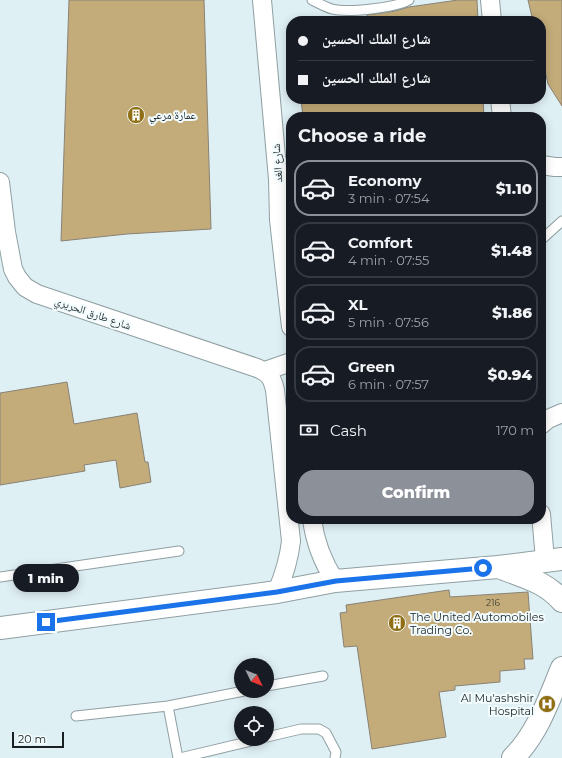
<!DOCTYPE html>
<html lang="en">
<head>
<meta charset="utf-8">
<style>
	:root { --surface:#171b24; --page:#242831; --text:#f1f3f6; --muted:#9ea1a6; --line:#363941; --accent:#8c9099 }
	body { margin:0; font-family:Montserrat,"Noto Naskh Arabic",sans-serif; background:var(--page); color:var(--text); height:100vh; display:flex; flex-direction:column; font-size:15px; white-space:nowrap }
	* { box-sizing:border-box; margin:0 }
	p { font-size:13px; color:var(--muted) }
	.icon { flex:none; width:22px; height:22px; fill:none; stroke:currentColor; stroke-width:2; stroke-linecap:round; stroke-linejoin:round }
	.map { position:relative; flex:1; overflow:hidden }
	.side { position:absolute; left:286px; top:112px; width:260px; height:412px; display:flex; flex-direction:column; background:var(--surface); border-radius:16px; box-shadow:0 2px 10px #0003 }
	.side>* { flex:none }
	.banner { position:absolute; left:286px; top:16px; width:260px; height:88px; border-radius:16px; box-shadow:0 2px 10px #0003; display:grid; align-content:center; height:88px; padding:0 12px; background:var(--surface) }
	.needle { width:26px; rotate:133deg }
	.controls { position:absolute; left:234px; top:658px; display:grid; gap:8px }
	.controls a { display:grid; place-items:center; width:40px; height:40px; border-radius:50%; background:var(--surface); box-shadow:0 2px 10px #0003; font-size:20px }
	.scale { position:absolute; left:12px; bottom:10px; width:52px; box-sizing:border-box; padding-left:4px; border:2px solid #192021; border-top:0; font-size:11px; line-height:14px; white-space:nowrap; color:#192021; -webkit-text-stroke:3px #f2fcfe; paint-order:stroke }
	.end { position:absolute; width:18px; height:18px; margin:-9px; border:5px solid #1a73e8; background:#fff; box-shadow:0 0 0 2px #fff }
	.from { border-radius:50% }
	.bubble { position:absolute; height:28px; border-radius:14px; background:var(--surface); box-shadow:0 2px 10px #0003; font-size:13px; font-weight:800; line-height:28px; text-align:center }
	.banner b { display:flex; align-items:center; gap:14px; height:38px; font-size:15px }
	.banner b+b { border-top:1px solid var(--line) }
	.banner i { width:10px; height:10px; background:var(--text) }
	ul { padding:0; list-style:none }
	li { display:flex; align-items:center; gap:12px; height:56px; margin:0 8px 6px; padding:0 4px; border:2px solid var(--line); border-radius:16px }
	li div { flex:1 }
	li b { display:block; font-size:15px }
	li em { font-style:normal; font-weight:800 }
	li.active { border-color:var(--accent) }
	li>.icon { width:36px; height:36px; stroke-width:1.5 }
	h2 { padding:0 12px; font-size:18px; line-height:48px }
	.pay { display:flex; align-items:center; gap:10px; height:44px; padding:0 12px; font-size:15px }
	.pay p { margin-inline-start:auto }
	.cta { display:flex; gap:8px; margin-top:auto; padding:8px 12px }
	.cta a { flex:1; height:46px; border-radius:16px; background:var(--accent); color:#fff; font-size:16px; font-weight:800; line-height:46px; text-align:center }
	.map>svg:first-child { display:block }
	.building { fill:#c4ac7a; stroke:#888276 }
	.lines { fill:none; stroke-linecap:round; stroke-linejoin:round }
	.lane-casing { stroke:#8f9fa2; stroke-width:11 }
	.street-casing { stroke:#8f9fa2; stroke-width:20 }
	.secondary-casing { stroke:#8f9fa2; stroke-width:24 }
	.lane { stroke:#fff; stroke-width:9 }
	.street { stroke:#fff; stroke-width:18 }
	.secondary { stroke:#fff; stroke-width:22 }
	.route { stroke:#1a73e8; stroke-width:5 }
	.labels { text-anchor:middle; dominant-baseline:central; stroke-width:4; stroke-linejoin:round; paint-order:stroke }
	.number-label { font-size:9px; fill:#444337 }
	.poi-label { font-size:11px; fill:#192021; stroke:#f2fcfe; text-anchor:start }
	.street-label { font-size:11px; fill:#192021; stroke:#f2fcfe }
</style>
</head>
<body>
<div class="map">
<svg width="562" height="758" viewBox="0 0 562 758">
	<rect width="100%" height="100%" fill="#dff0f4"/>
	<path class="building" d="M69 0H204L211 229 127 234 61 241Z
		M458 0H477L478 21H367V15L395 11 409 7Z
		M528 0H562V106L548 84 541 53V21H533Z
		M301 99H483L484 117H303Z
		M67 382 74 424 137 413 145 462H148L151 482 120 488 116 460 84 465 85 471 0 485V393Z
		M449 590 450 597 528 592 533 659H524L525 669 500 671V682L455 686V690L439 692 446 737 372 749 357 646 344 647 340 613 347 612 346 605Z"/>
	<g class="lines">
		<defs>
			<path id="lane" d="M312 0C318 3 325 7 332 9 347 13 396 8 409 0
				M541 240 562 221
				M0 577 179 551
				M267 686 323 676
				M168 706 178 758
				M76 716 168 706 244 691
				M267 737 301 729H319L326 733 336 752 335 758
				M180 758 260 739"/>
			<path id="street" d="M262 0 278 179 279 220 291 327
				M490 0 492 21
				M500 99 502 117
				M541 165 555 167H562
				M0 182 6 232 13 269 17 277 25 287 37 294 257 368C269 373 272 377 275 390L291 541C289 560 284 575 277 592
				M265 371 291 362
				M541 425 548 419 562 413
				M541 514 545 560
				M312 519C315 543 322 561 335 581"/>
			<path id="secondary" d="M499 567C523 577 545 581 562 601
				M0 628 277 592 335 581 498 567 562 559
				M513 758C538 733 549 699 562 668"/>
		</defs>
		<use href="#lane" class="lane-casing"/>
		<use href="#street" class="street-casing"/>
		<use href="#secondary" class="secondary-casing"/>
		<use href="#lane" class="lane"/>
		<use href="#street" class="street"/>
		<use href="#secondary" class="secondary"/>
	</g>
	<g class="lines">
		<path class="route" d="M46 622 277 592 336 581 483 568"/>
	</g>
	<defs>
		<symbol id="building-disc" viewBox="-11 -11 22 22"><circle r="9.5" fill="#906e13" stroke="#f2fcfe"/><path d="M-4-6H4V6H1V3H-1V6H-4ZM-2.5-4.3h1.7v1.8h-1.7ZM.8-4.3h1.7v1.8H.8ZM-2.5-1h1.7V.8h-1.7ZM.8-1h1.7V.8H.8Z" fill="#fff"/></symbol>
		<symbol id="hospital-disc" viewBox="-11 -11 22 22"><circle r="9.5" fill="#906e13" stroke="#f2fcfe"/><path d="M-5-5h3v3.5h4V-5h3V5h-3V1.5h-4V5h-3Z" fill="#fff"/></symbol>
	</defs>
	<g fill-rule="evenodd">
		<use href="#building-disc" x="126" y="105" width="20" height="20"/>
		<use href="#building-disc" x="387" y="613" width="20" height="20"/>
		<use href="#hospital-disc" x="537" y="694" width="20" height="20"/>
	</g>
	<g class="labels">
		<g class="number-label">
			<text x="493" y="602">216</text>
		</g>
		<g class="poi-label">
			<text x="149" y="115">عمارة مرعي</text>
			<text x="410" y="617">The United Automobiles<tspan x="410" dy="13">Trading Co.</tspan></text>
			<text x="534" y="698" text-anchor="end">Al Mu'ashshir<tspan x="534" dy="13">Hospital</tspan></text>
		</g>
		<g class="street-label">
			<text transform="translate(277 163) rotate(-94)">شارع الغد</text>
			<text transform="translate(93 313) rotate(19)">شارع طارق الحريري</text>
		</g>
	</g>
</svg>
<div class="controls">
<a><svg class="needle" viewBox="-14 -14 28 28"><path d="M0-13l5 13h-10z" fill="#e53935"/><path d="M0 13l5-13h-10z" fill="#9ea1a6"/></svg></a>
<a><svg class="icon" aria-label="locate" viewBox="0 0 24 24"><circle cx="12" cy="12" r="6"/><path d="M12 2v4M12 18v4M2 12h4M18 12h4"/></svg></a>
</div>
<div class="scale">20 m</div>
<i class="end from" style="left:483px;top:568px"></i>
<i class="end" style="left:46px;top:622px"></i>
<div class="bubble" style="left:13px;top:564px;width:66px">1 min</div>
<div class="banner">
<b><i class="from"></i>شارع الملك الحسين</b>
<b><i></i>شارع الملك الحسين</b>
</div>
<section class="side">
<h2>Choose a ride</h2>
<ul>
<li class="active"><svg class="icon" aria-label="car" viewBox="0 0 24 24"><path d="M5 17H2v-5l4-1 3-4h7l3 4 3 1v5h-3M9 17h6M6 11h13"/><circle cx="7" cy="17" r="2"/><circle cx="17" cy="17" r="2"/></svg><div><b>Economy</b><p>3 min · 07:54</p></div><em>$1.10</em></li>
<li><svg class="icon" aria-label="car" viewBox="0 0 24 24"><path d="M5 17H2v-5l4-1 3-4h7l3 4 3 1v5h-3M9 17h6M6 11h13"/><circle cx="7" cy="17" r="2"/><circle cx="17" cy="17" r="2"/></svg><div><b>Comfort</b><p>4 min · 07:55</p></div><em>$1.48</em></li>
<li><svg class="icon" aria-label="car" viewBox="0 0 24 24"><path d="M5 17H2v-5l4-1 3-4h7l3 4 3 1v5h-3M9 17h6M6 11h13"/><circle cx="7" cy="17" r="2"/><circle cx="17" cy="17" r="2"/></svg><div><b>XL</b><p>5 min · 07:56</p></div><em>$1.86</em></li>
<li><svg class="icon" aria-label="car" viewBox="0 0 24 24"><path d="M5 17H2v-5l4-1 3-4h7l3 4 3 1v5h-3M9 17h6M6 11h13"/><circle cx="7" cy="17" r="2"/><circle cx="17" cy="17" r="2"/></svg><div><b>Green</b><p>6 min · 07:57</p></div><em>$0.94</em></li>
</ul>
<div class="pay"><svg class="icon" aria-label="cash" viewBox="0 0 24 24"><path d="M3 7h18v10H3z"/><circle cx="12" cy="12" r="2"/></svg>Cash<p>170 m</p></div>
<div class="cta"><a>Confirm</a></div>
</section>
</div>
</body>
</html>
